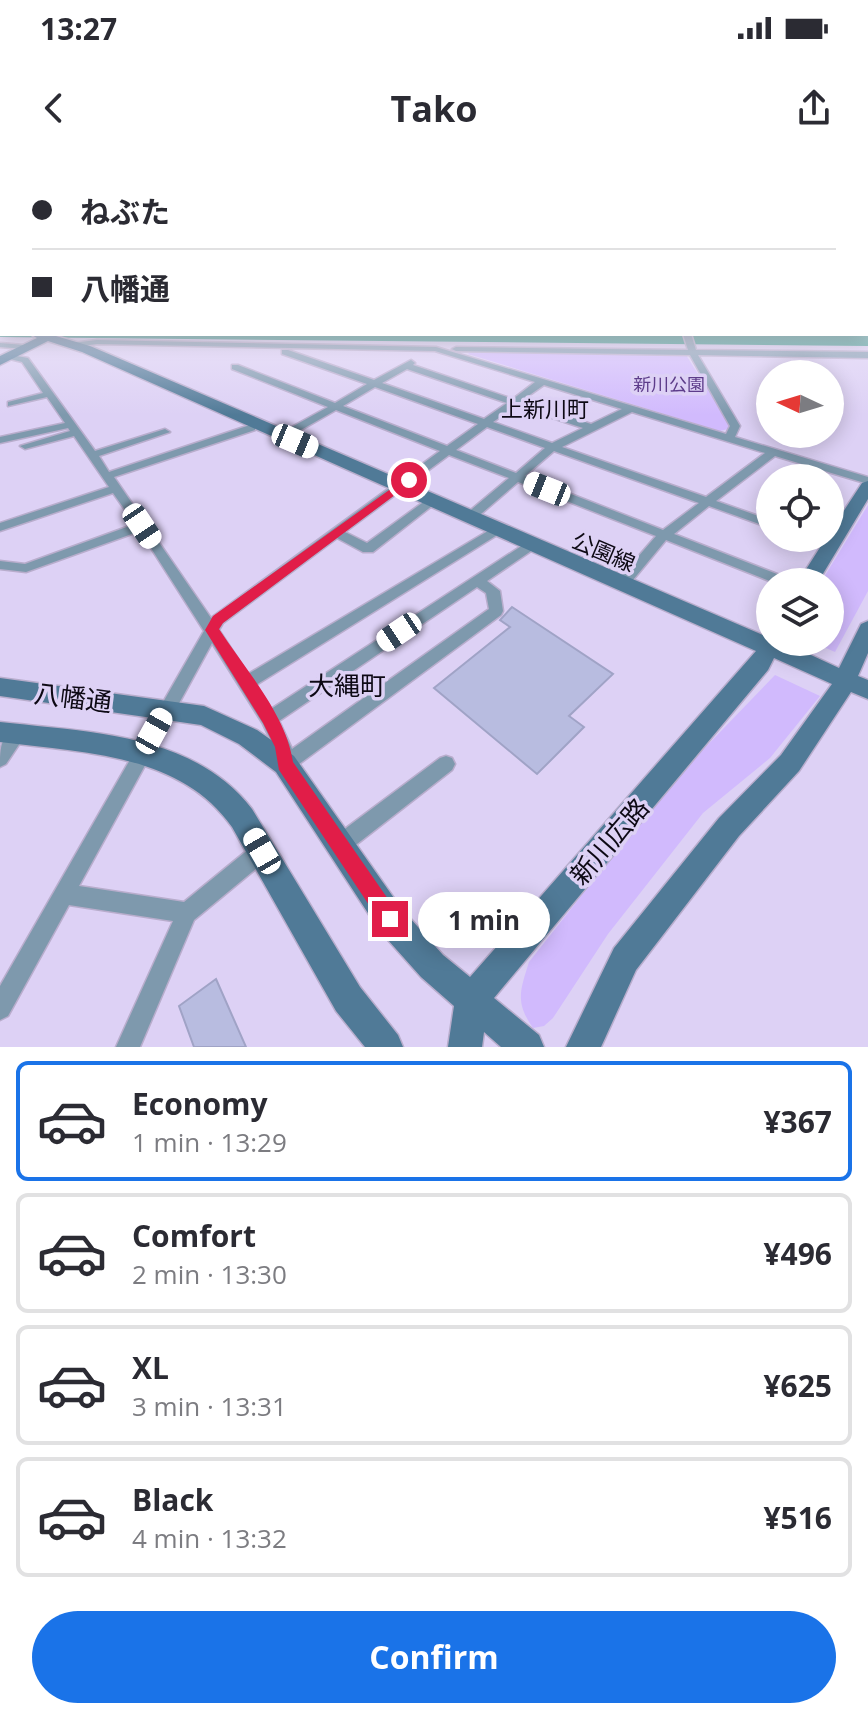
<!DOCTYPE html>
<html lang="en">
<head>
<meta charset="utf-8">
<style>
	:root { --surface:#fff; --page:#f7f7f7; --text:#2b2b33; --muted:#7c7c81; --line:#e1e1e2; --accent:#1a73e8 }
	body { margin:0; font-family:"Open Sans","Noto Sans JP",sans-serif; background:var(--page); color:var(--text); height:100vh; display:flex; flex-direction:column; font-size:30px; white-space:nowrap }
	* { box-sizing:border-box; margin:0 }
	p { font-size:26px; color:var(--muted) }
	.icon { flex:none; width:44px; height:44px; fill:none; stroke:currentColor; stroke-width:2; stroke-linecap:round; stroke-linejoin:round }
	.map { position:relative; height:887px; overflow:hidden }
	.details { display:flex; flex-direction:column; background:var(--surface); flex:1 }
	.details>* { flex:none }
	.guide { position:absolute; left:0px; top:0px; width:868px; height:176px; box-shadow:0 4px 20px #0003; display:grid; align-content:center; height:176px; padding:0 32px; background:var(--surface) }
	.needle { width:52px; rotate:274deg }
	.controls { position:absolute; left:756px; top:200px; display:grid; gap:16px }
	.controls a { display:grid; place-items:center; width:88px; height:88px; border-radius:50%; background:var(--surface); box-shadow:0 4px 20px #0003; font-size:40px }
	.end { position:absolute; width:36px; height:36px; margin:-18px; border:10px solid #e11d48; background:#fff; box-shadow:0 0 0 4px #fff }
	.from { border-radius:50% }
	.bubble { position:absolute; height:56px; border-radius:28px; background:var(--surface); box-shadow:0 4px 20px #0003; font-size:26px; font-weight:700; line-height:56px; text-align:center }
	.car { position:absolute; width:24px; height:48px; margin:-24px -12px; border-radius:10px; box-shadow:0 0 6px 2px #0007; background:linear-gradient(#fff 24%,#345 0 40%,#fff 0 76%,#345 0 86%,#fff 0) }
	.guide b { display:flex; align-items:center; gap:28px; height:76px; font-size:30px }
	.guide b+b { border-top:2px solid var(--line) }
	.guide i { width:20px; height:20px; background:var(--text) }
	ul { padding:14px 0 0; list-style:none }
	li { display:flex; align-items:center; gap:24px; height:120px; margin:0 16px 12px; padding:0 16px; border:4px solid var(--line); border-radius:12px }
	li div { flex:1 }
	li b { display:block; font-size:30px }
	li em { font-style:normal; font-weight:700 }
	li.on { border-color:var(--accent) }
	li>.icon { width:72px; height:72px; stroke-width:1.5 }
	.cta { display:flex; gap:16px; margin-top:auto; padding:16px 32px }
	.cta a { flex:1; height:92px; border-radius:48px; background:var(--accent); color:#fff; font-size:32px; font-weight:700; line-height:92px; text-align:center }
	.status { display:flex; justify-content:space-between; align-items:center; height:56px; padding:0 40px; background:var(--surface); direction:ltr }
	.status svg { height:22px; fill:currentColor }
	header { display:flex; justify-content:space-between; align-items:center; height:104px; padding:0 32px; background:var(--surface); font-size:36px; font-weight:700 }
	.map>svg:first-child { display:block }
	.green { fill:#d1bafd }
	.water { fill:#2e9585 }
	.building { fill:#b8bce0; stroke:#a0a3c6; stroke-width:2 }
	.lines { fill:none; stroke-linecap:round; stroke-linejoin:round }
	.street-casing { stroke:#b8adcc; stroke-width:3 }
	.secondary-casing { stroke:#b8adcc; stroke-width:3 }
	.primary-casing { stroke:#b8adcc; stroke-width:3 }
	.street { fill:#7e99ad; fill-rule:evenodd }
	.secondary { fill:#507a97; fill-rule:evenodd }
	.primary { fill:#2d6387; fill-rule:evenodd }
	.route { fill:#e11d48 }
	.labels { text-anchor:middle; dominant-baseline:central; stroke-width:7; stroke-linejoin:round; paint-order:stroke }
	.far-park-label { font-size:18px; fill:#5d3c8a; stroke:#ddd1f5 }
	.far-quarter-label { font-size:22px; fill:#0d0914; stroke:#ddd1f5 }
	.street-label { font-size:22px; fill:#0d0914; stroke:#ddd1f5 }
	.quarter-label { font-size:26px; fill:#0d0914; stroke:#ddd1f5 }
	.near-street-label { font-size:26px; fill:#0d0914; stroke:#ddd1f5 }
</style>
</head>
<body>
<div class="status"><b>13:27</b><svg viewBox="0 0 49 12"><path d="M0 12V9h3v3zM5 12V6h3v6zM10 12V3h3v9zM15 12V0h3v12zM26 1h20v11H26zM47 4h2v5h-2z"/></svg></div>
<header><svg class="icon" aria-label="back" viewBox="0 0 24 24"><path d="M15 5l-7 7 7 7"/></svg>Tako<svg class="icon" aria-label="share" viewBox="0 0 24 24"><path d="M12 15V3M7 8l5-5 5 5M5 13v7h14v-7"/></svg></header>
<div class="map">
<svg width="868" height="887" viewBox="0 0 868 887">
	<rect width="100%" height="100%" fill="#ddd1f5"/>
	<path class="green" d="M470 192 686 195 729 263 728 269 720 271 468 194Z
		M868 345V431L835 492 812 482H830V422H821Z
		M775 515 820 536 770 598 703 653 608 774 553 858 544 866 533 868C515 842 520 831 529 802L668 626Z"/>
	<path class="water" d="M0 166 2 174H866L868 171V186L0 177Z"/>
	<path class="building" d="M512 447 613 514 569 556 584 567 537 614 434 528 510 467 500 460Z
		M216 819 246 887H194L179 846Z"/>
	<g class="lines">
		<defs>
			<path id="street" d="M866 133H868V137H866Z
				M0 135H2V139H0Z
				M683 174H691L696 190 868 192V198L698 195 740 266 735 277 868 317V324L775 296 716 341 770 360V368L709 346 674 374 790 419 792 422H772L666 380 628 426H618L616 423 618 420 656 376 518 322 474 360H466L464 357 466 354 509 318 449 295 345 372 367 383 429 338H437V342L373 392H363L337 378 223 463 219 470 248 514 498 365 502 366 504 369 502 372 256 525 271 549 529 381H537L539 384 537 387 487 421 500 431 503 451 501 455 291 610 285 612 279 610 274 587 263 564 212 483 79 726 184 742 255 684 262 681 269 684 272 691 269 698 194 760 140 887H116L173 761 69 745 8 856 0 860V826L204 471 140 371 26 412 0 409V401L25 404 135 364 113 333 0 371V363L109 327 74 276 25 289 20 286 70 271 68 268 0 283V277L65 263 47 237 8 246V242L43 233 22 202 6 198V194L28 198 95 291 165 269 170 272 99 296 109 312 247 266H255V270L114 317 211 458 440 291 336 250 287 278H279V274L328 247 232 209V205H238L335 243 367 224 282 194V190H288L374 220 411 200 415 203 413 205 513 239 535 222 435 191 97 184 75 187 71 185 72 183 97 180 436 187 726 274 730 266 690 195 456 191 452 189 456 187 688 190ZM407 209 507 243 484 259 382 223ZM544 225 622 249 591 264 521 241ZM375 227 478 264 447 286 343 246ZM516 246 583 268 552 283 493 262ZM632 252 765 293 706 337 562 287ZM487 267 545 288 516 313 456 290ZM554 291 699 343 663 370 525 316ZM477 427 486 433 489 449 292 589 279 561Z
				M0 183 24 185 28 187 24 189 0 187Z
				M803 378H821L836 386 830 390 805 381Z
				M18 567 24 569 26 574 6 604 0 607C0 590 0 574 18 567Z
				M446 596 452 598 455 604 452 610 348 691 341 694 334 691 331 684 334 677 440 598Z"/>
			<path id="secondary" d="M866 151H868V159H866Z
				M0 158H2V166H0Z
				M30 174H49L90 186 765 476 770 475V482H783L839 508 861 464 868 461V493L858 516 868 520V539L851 532 799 611 739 676 636 810 601 887H566L614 788 719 658 781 595 832 524 774 498 768 510 494 838 539 875 544 887H501L484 872 482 887H448L454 846 421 817 379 770 276 612 239 584 201 565 0 536V518L204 546 257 570 294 596 401 748 443 795 470 817 756 491 82 192 48 181 0 205V196L37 178Z
				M868 321V339L818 422H798L826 378H830V372L862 323Z
				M0 562C87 572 194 573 252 649L360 827 398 875 403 887H365L336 851 232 667C180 593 83 593 0 582Z"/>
			<path id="primary" d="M866 158 868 159V167L866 166Z"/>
		</defs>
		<use href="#street" class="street-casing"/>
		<use href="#secondary" class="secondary-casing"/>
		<use href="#primary" class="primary-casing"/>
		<use href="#street" class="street"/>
		<use href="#secondary" class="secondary"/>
		<use href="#primary" class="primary"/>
	</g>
	<linearGradient id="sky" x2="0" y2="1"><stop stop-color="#5da8c0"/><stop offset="0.51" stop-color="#f0eafa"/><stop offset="1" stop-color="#f0eafa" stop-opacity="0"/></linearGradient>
	<rect width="868" height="255" fill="url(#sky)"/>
	<path class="route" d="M406 318 415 320 223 463 219 469C245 509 286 554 293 602L397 752 400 759 397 766 390 769 383 766 279 610 275 587 263 563 205 470 213 456Z"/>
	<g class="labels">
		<g class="far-park-label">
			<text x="669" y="224">新川公園</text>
		</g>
		<g class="far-quarter-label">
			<text x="545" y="248">上新川町</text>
		</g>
		<g class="street-label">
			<text transform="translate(604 391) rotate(23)">公園線</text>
		</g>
		<g class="quarter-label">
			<text x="347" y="525">大縄町</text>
		</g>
		<g class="near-street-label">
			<text transform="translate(73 537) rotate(7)">八幡通</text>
			<text transform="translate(609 681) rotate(-49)">新川広路</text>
		</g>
	</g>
</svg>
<div class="controls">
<a><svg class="needle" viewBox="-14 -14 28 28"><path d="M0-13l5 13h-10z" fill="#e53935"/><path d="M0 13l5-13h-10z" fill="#7c7c81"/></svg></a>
<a><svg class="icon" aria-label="locate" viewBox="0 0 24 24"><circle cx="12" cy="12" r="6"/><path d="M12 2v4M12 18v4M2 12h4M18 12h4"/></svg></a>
<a><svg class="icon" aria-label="layers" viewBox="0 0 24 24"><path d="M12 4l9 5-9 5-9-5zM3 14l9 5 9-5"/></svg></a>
</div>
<i class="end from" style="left:409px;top:320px"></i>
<i class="end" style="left:390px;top:759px"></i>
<div class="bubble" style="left:418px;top:732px;width:132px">1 min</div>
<i class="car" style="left:295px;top:281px;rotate:113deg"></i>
<i class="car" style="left:547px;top:329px;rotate:292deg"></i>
<i class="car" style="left:142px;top:366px;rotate:146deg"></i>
<i class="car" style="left:399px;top:472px;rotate:236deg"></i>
<i class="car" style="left:154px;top:571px;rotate:29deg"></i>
<i class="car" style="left:262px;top:691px;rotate:330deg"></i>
<div class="guide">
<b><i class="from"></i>ねぶた</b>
<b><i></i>八幡通</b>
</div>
</div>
<section class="details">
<ul>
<li class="on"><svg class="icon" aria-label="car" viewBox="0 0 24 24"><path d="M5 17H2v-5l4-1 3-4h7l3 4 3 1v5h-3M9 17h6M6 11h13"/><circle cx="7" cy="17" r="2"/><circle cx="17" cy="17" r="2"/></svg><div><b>Economy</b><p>1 min · 13:29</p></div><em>¥367</em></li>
<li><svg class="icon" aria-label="car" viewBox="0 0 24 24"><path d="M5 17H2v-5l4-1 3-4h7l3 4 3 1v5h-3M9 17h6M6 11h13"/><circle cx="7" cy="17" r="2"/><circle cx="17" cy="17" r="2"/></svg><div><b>Comfort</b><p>2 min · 13:30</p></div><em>¥496</em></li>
<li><svg class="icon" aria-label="car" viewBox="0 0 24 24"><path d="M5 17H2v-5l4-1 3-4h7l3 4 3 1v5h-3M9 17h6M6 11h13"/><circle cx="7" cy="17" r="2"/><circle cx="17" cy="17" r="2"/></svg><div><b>XL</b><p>3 min · 13:31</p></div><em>¥625</em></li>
<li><svg class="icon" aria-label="car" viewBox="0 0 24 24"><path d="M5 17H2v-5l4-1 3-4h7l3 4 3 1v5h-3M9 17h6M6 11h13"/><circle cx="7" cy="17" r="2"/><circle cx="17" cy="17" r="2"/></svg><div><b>Black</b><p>4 min · 13:32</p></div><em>¥516</em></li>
</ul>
<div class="cta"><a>Confirm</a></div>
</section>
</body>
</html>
